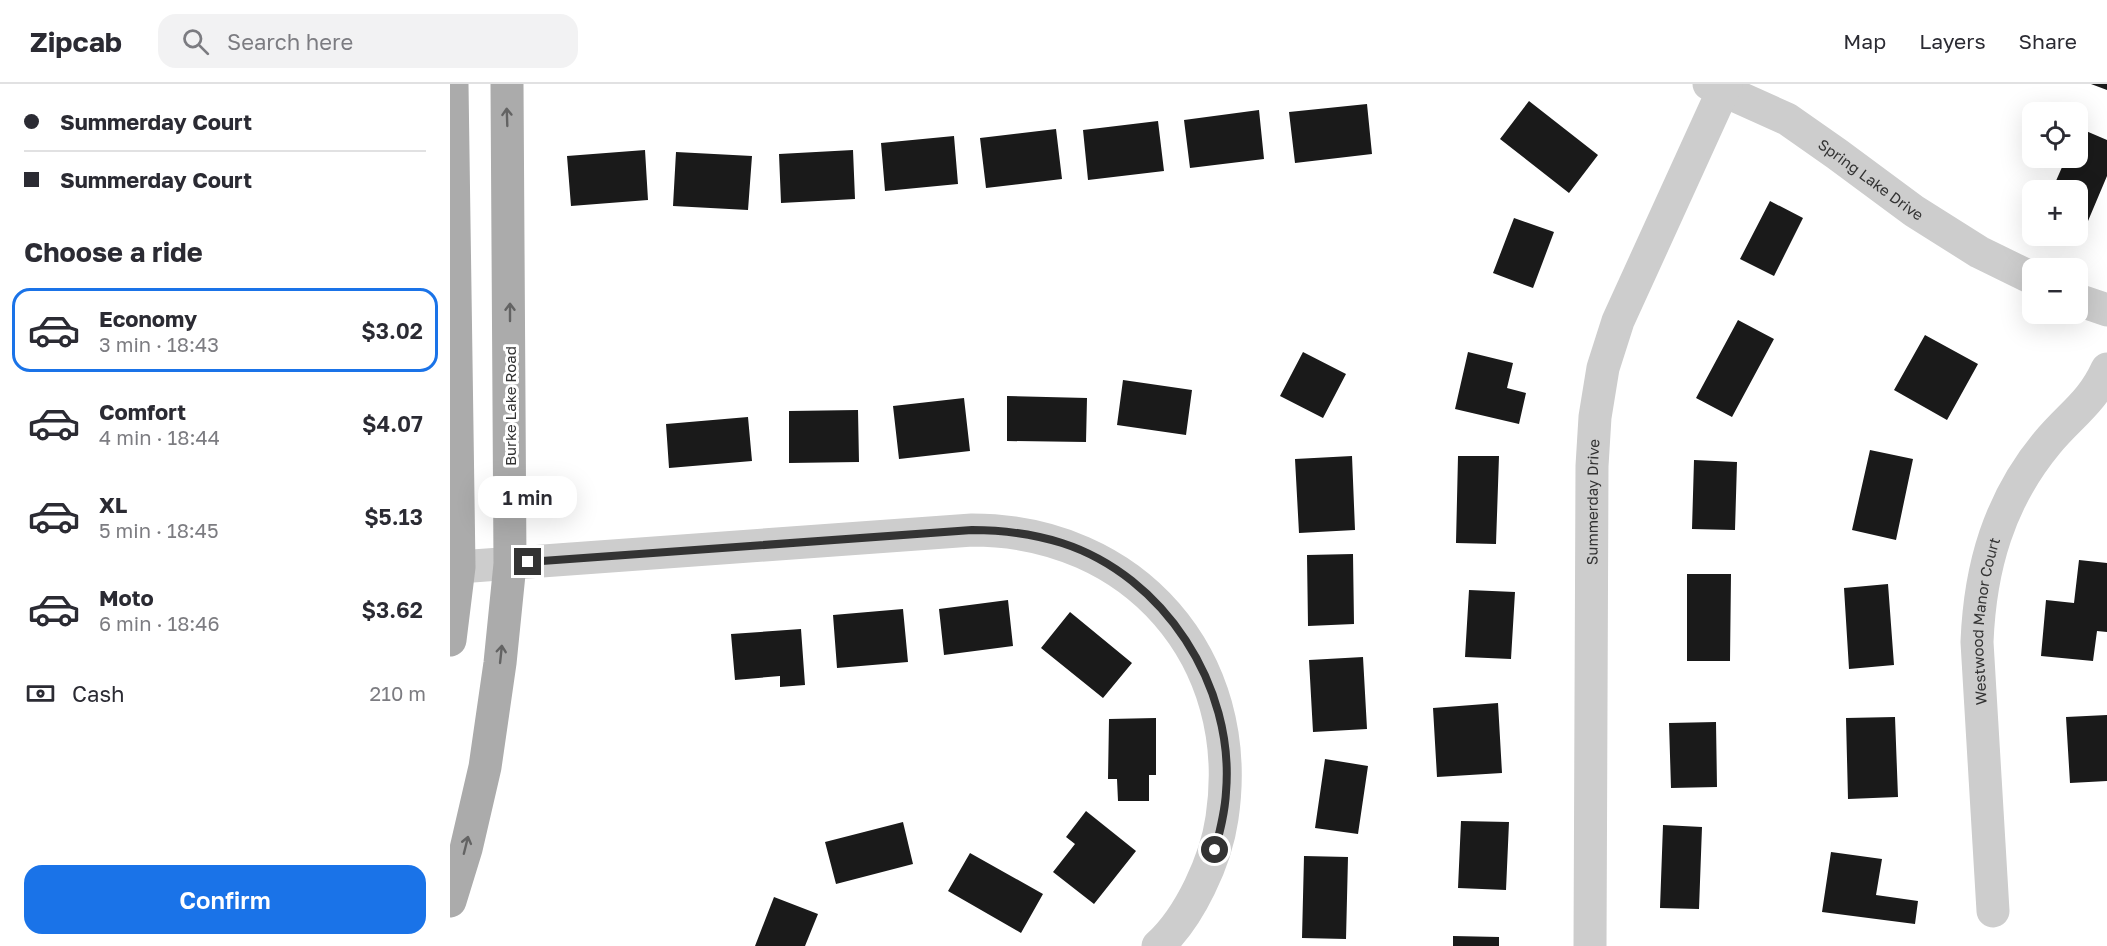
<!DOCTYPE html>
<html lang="en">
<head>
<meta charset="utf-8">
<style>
	:root { --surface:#fff; --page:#f2f2f3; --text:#2b2b33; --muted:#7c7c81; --line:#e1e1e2; --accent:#1a73e8 }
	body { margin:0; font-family:"Golos Text",sans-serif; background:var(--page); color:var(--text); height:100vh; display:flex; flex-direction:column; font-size:22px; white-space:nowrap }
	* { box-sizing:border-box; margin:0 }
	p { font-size:20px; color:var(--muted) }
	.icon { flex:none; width:33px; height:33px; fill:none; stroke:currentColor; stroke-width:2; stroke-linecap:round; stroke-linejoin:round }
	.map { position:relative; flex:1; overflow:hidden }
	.sheet { display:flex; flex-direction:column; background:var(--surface); width:450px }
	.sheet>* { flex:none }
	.guide { display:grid; align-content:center; height:132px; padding:0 24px; background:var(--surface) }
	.buttons { position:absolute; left:1572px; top:18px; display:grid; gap:12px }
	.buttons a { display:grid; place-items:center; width:66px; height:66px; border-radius:12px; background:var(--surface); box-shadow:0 6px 24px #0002; font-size:30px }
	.end { position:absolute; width:27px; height:27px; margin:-14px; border:8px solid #333; background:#fff; box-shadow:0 0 0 3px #fff }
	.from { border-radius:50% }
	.bubble { position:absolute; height:42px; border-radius:18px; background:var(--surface); box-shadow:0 6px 24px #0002; font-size:20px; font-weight:600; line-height:42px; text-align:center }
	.guide b { display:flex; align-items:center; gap:21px; height:57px; font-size:22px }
	.guide b+b { border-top:2px solid var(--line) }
	.guide i { width:15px; height:15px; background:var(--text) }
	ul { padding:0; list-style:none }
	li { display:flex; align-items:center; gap:18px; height:84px; margin:0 12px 9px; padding:0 12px; border:3px solid transparent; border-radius:18px }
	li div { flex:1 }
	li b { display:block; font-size:22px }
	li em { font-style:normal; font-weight:600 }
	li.selected { border-color:var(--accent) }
	li>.icon { width:54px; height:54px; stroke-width:1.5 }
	h2 { padding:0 24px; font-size:27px; line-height:72px }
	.pay { display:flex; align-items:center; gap:15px; height:66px; padding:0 24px; font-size:22px }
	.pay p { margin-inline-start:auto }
	.action { display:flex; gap:12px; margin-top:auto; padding:12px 24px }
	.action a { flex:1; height:69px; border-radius:18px; background:var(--accent); color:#fff; font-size:24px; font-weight:600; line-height:69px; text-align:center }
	header { display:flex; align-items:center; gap:36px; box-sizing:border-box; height:84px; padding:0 30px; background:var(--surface); border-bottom:2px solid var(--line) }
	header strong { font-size:28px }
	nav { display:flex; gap:33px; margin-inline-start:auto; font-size:21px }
	.search { width:420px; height:54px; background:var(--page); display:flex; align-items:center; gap:15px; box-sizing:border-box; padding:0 21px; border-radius:18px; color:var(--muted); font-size:22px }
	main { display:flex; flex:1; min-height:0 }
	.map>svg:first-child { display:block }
	.building { fill:#1a1a1a }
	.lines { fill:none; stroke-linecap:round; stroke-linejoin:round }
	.minor { stroke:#cdcdcd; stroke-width:33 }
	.primary { stroke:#ababab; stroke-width:33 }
	.oneway { stroke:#636363 }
	.route { stroke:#333; stroke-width:8 }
	.labels { text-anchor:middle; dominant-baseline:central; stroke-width:6; stroke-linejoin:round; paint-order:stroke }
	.street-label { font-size:15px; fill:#333; stroke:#fff }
</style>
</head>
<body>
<header>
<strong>Zipcab</strong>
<div class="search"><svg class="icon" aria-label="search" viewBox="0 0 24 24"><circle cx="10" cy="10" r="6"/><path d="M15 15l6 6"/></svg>Search here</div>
<nav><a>Map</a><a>Layers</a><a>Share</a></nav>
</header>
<main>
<section class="sheet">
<div class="guide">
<b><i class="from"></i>Summerday Court</b>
<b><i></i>Summerday Court</b>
</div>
<h2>Choose a ride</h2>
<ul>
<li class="selected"><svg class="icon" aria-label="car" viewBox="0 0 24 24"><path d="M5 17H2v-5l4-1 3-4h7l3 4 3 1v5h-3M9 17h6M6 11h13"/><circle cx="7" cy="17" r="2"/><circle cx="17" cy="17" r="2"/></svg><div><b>Economy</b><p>3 min · 18:43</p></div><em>$3.02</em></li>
<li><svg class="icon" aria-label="car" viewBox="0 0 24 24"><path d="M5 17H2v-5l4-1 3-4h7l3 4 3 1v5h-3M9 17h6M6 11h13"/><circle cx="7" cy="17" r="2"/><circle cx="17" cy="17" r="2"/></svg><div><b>Comfort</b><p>4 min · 18:44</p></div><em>$4.07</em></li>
<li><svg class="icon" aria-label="car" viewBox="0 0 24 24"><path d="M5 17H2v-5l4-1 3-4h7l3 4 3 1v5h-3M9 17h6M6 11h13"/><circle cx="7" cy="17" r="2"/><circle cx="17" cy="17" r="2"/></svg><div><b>XL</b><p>5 min · 18:45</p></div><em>$5.13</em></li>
<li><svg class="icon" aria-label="car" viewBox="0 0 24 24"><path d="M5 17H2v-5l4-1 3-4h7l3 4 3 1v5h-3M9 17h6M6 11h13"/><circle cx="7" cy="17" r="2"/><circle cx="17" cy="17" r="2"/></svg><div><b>Moto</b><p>6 min · 18:46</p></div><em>$3.62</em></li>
</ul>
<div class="pay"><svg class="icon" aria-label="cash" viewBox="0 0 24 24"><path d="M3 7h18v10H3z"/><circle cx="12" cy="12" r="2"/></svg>Cash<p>210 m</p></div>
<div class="action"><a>Confirm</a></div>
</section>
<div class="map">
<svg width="1657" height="862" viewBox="0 0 1657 862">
	<rect width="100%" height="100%" fill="#fff"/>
	<path class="building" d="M1641 0H1657V6Z
		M1079 17 1148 71 1119 109 1050 55Z
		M917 20 922 70 845 79 839 28Z
		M809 26 814 75 740 84 734 36Z
		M708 37 714 87 638 96 633 46Z
		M1629 44 1657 56V92L1638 137 1628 132V106H1602L1616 74H1628Z
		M606 45 612 95 536 104 530 54Z
		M504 52 508 100 435 107 431 59Z
		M195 66 198 116 121 122 117 72Z
		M403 66 405 115 331 119 329 70Z
		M226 68 302 72 298 126 223 122Z
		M1320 117 1353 134 1324 192 1290 175Z
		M1064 134 1104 148 1083 204 1043 189Z
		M1288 236 1324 255 1282 333 1246 314Z
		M1475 251 1528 280 1497 336 1444 306Z
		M853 268 896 290 873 334 830 312Z
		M1018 268 1063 279 1057 304 1076 309 1069 340 1005 325Z
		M673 296 742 306 736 351 667 341Z
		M557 312 637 314 636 358 557 357Z
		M514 314 520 367 449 375 443 322Z
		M408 326 409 378 339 379V327Z
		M298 333 302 377 219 384 216 340Z
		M1420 366 1463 375 1446 456 1402 446Z
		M902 372 905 446 849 449 845 375Z
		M1008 372H1049L1046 460 1006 459Z
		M1244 376 1287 378 1285 446 1242 445Z
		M903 470 904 540 858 542 857 471Z
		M1629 476 1657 479V548L1647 547 1643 577 1591 572 1596 516 1624 519Z
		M1237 490H1281L1280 577H1237Z
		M1438 500 1444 581 1399 585 1394 504Z
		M1019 506 1065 508 1061 575 1015 573Z
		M558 516 563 562 494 571 489 525Z
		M453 525 458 578 387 584 383 531Z
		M620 528 682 579 653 614 591 564Z
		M351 545 355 601 330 603V592L285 596 281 550Z
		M913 573 917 645 863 648 859 576Z
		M1048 619 1052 689 987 693 983 624Z
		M1657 631V697L1620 699 1616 633Z
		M1445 633 1448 713 1398 715 1396 634Z
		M706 634V691H699V717H668L667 695H658L659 635Z
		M1266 638 1267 703 1221 704 1219 639Z
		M875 675 918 682 908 750 865 744Z
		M636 727 686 767 644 820 603 788 625 760 616 753Z
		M1011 737 1059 738 1056 806 1008 804Z
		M453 738 463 780 386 800 375 758Z
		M1213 741 1252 743 1249 825 1210 824Z
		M1381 768 1432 775 1426 811 1468 817 1465 840 1372 828Z
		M520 769 593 810 571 849 498 807Z
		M854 772 898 773 896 855 852 854Z
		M324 813 368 830 355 862H305Z
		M1003 852 1049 853V862H1003Z"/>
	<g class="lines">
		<g class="minor">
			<path id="s1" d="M1259 0 1337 35 1387 70 1464 127 1529 168 1582 194"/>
			<path d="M1628 216 1657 226"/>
			<path d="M9 483 522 446C684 446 796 574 772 734 766 776 740 833 708 862"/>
			<path id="s2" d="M1543 827 1527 558C1530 483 1549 417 1597 359 1620 331 1641 320 1657 285"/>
			<path id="s3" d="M1140 862 1142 382 1145 333 1153 284 1168 237 1276 0"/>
		</g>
		<path class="primary" d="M0 556 9 483 2 0
			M0 817 16 765 35 683 50 579 60 480 57 0"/>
	</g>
	<defs><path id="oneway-shaft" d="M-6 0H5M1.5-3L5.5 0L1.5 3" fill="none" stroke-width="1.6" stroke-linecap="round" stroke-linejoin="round" transform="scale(1.5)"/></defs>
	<g class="oneway">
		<use href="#oneway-shaft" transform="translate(57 33) rotate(-92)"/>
		<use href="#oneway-shaft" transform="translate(60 228) rotate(-90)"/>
		<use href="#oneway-shaft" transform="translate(51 570) rotate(-84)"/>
		<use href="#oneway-shaft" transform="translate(16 761) rotate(-76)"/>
	</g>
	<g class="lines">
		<path class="route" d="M78 478 522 446C553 446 583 450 612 459 714 492 785 602 776 708 775 728 770 747 765 766"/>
	</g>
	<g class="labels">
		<g class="street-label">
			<text stroke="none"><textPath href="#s1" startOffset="189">Spring Lake Drive</textPath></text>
			<text transform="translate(60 322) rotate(-90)">Burke Lake Road</text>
			<text stroke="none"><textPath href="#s3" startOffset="444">Summerday Drive</textPath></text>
			<text stroke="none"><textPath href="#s2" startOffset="291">Westwood Manor Court</textPath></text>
		</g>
	</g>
</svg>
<div class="buttons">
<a><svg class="icon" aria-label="locate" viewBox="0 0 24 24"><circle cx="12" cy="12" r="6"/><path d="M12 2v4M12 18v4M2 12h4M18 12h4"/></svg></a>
<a>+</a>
<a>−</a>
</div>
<i class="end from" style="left:765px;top:766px"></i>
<i class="end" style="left:78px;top:478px"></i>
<div class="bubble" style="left:28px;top:392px;width:99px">1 min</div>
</div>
</main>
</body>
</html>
